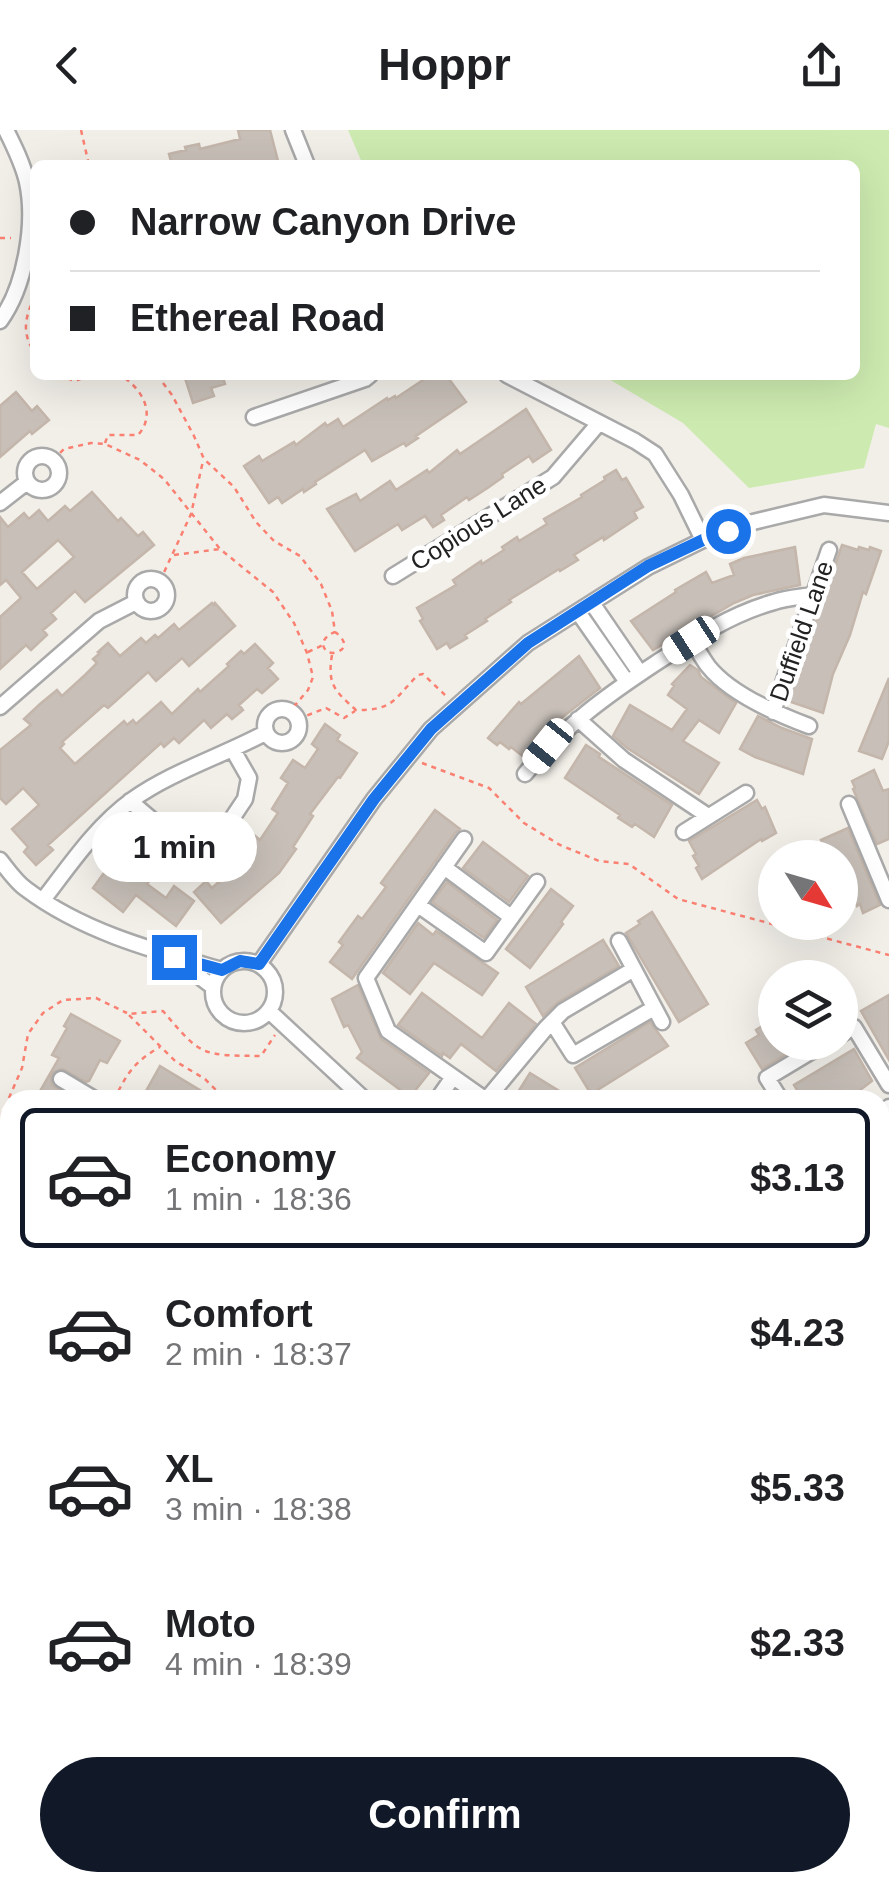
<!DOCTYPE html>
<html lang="en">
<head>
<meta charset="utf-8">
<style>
	:root { --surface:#fff; --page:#f2f2f2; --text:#202124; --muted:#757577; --line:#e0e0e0; --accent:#111827 }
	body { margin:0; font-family:Arial,sans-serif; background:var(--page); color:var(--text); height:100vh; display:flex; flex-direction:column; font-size:38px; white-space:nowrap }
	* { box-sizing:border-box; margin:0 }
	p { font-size:32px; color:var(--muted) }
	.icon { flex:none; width:55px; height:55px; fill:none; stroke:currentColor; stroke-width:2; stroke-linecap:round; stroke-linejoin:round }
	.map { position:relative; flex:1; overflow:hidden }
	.sheet { position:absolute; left:0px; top:960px; width:890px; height:802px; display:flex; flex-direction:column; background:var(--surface); border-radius:30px 30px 0 0; box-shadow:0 10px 40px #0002 }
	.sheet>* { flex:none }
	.top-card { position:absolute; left:30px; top:30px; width:830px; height:220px; border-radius:15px; box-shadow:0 10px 40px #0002; display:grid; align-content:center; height:220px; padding:0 40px; background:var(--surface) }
	.needle { width:65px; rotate:127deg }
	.tools { position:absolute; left:758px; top:710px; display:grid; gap:20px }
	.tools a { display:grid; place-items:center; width:100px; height:100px; border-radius:50%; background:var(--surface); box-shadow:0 10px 40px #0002; font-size:50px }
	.end { position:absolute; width:45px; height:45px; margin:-22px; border:12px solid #1a73e8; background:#fff; box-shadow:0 0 0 5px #fff }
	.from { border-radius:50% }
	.bubble { position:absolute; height:70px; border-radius:35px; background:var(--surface); box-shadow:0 10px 40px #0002; font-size:32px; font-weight:700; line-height:70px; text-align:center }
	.car { position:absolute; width:30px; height:60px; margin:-30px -15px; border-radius:12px; box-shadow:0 0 8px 2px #0007; background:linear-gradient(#fff 24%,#345 0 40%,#fff 0 76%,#345 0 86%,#fff 0) }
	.top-card b { display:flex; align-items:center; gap:35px; height:95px; font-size:38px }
	.top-card b+b { border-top:2px solid var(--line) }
	.top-card i { width:25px; height:25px; background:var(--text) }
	ul { padding:18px 0 0; list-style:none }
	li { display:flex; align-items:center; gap:30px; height:140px; margin:0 20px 15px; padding:0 20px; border:5px solid transparent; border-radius:15px }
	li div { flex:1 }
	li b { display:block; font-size:38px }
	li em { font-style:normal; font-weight:700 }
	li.selected { border-color:var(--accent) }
	li>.icon { width:90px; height:90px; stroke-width:1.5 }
	.primary-button { display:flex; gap:20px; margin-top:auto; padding:20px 40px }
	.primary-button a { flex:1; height:115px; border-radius:60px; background:var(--accent); color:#fff; font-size:40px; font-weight:700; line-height:115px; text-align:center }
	header { display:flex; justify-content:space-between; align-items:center; height:130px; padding:0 40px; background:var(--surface); font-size:45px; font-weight:700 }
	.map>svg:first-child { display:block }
	.grass { fill:#cdebb0 }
	.building { fill:#c7bfb8; stroke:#c4b6ab; stroke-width:2.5; fill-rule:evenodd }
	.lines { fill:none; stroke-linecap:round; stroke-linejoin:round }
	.minor-casing { stroke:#a9a9a9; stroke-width:19 }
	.major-casing { stroke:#a06b00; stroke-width:22 }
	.path { stroke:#fa8072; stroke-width:2.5; stroke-dasharray:5 5; stroke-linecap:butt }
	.minor { stroke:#fff; stroke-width:14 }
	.major { stroke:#fcd6a4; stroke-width:18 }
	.route { stroke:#1a73e8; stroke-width:12 }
	.labels { text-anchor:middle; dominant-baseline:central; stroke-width:9; stroke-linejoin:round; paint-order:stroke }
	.street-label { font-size:25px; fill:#222; stroke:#fff }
</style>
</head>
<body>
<header><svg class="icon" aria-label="back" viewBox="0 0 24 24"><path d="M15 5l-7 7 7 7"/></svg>Hoppr<svg class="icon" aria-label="share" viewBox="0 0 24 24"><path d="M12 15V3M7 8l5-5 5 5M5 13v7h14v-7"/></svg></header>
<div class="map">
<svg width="889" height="1762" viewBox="0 0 889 1762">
	<rect width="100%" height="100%" fill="#f2efe9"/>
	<path class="grass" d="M348 0H889V298L876 294 864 338 749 358 683 293 602 245H855V35H363Z"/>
	<path class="building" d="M238 0H270L278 31 273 32 274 35H172L169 24 186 20 185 17 199 14 200 19 240 9Z
		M184 245H222L225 254 211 258 214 266 193 273Z
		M419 245H446L466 272 416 306 418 308 406 316 404 313 372 331 365 320 315 352 316 354 304 362 303 359 282 373 278 367 269 373 244 336 259 326 262 331 294 312 296 315 325 293 327 296 338 289 343 297 387 268 388 270 395 266 396 268 423 250Z
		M16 262 32 281 37 276 49 290 32 304 30 301 0 327V276Z
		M526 279 551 320 533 332 529 326 502 344 503 347 489 357 469 370 467 367 441 385 444 390 433 397 425 386 402 400 398 394 355 421 327 379 356 364 360 371 390 351 396 360 427 340 429 343 457 320 460 324Z
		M616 340 622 350 626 348 643 377 634 382 637 388 604 410 603 407 574 425 578 430 560 441 559 439 509 470 511 472 485 489 487 491 465 505 467 508 450 518 447 513 437 519 420 491 423 489 417 478 456 455 453 450 481 431 482 434 504 420 502 417 517 407 519 411 547 394 544 389 582 367 581 365 605 350 604 347Z
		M92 362 118 391 121 388 138 406 143 402 154 415 85 472 75 461 51 483 56 489 43 500 47 505 31 520 26 515 0 539V487L21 468 6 450 0 455V387L8 397 24 383 29 389 39 380 48 391 65 376 70 381ZM58 410 74 427 37 459 22 442Z
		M842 415 858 420 859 417 869 420 870 417 881 421 866 464 863 462 850 505 833 544 823 583 788 571Z
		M795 417 800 455 753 465 734 473 653 520 631 491 676 462 675 460 706 442 712 453 734 445 730 434 744 428Z
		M212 473 214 475 215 473 235 496 189 536 182 528 156 551 148 542 108 578 104 575 62 612 64 614 60 618 75 634 124 591 127 595 133 590 136 594 161 572 172 584 198 559 200 562 229 536 227 534 241 521 244 524 255 514 273 533 268 538 278 549 262 563 257 559 239 575 243 580 232 589 227 584 211 598 204 590 179 613 174 608 164 617 161 613 48 715 53 720 36 735 24 722 28 717 12 699 39 675 23 658 6 674 0 668V620L31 595 24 589 40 574 57 560 62 566 85 545 97 533 93 529 100 523 98 522 108 513 120 526 141 508 146 513 155 505 158 508 174 494 179 500Z
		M579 526 600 558 551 596 524 627 511 617 509 619 500 612 497 615 488 608 519 572 521 574Z
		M690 535 698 540 701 547 736 573 719 603 699 590 683 611 719 633 699 664 627 618 613 606 630 575 672 600 687 579 668 565 674 556 672 554Z
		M889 548V611L882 629 859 621Z
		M758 586 782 598 812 609 803 644 755 627 740 619Z
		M325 594 340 605 337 610 357 623 340 648 338 647 310 684 313 686 293 717 296 719 279 743 221 793 194 762 206 751 212 758 237 736 235 733 248 722 244 720 254 705 260 710 278 683 272 679 288 653 281 648 293 630 305 638 318 619 312 614Z
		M586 615 600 624 599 627 672 675 654 707 635 694 632 697 618 688 620 685 565 648Z
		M874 640 883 661 889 659V709L877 714 853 659 855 658 852 651Z
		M757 670 762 679 765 677 776 703 762 711 761 709 702 749 696 738 699 736 693 726 696 724 689 711Z
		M435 680 460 699 455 703 352 849 330 832 343 815 339 812 358 786 362 789 386 757 381 753Z
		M848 698 880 775 863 783 860 774 857 776 846 749 840 752V728H829L821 710Z
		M132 704 152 719 148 726 161 735 147 754 166 768 174 756 194 771 176 796 136 765 123 782 93 758Z
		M483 712 528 746 509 772 463 738Z
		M447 752 497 790 484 808 432 772Z
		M551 759 573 776 561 792 563 794 530 838 506 819Z
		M652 782 708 874 679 892 626 803 640 794 638 791Z
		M418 793 433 805 436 801 498 843 482 865 434 833 410 864 383 843Z
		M603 810 619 836 558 872 543 886 526 857Z
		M358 855 381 909 429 943 410 967 357 928 362 922 348 895 344 897 332 869Z
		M422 863 482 908 509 873 536 894 496 941 461 914 450 928 443 923 442 926 398 895Z
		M889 865V930L861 881Z
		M71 884 120 911 107 933 100 930 89 951 86 952 62 939 52 943 51 948 52 955 75 970H35L59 928 52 925 67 898 64 896Z
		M775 888V912H806L762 939 746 913 759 905 756 900Z
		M650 892 668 916 591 964 575 938Z
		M854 919 872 951 847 970H803L794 955Z
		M160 936 203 962 198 970H141Z
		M530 943 574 970H513Z"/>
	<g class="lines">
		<defs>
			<path id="minor" d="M293 0 307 35
				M0 191C25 157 36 94 27 52 23 34 14 16 6 0
				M507 245 635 311 655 324 681 365 703 410
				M254 287 365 249 370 245
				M25 343a17 17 0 1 1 34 0a17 17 0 1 1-34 0Z
				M0 373 27 352
				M393 446 553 347 599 293
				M135 465a16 16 0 1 1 32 0a16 16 0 1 1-32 0Z
				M592 473 640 543
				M578 482 627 552
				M691 510C697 518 702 528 708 536 730 564 777 584 809 596
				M0 577 99 491 136 472
				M265 596a17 17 0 1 1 34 0a17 17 0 1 1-34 0Z
				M773 582 829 420
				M578 589 624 630 708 686
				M525 644C564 596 606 566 656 533 693 509 731 484 774 472 786 468 800 467 812 465
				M130 671 182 715 203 719 215 714 245 669 249 648 233 620
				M849 674 889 770
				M684 702 746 663
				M464 709 366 848 388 901 486 970 546 898 563 881 634 839
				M0 730C8 740 16 752 26 759 83 802 155 821 222 840
				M444 737 511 787
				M43 770C70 735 96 696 132 670 171 642 222 626 265 603
				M418 775 486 823 537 752
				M619 811 662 892
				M175 828 213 857
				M213 862a31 31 0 1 1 62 0a31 31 0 1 1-62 0Z
				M259 834 374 669 431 599 528 513 648 437 703 410 753 392 824 375 889 383
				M269 881 365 970
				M552 892 573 925 654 878
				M840 905 854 897 889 955
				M61 949 96 970
				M437 970 453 947
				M781 970 767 948 827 912
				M880 985 889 977
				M0 1082 10 1089
				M0 1126 10 1117
				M884 1155 889 1141
				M0 1192 10 1198
				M880 1238 889 1241
				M880 1425 889 1426
				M0 1488 10 1494
				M880 1580 889 1581
				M880 1723 889 1720
				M134 1752 143 1762
				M104 1762 109 1752"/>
			<path id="major" d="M426 1752 427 1762
				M444 1752 445 1762"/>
		</defs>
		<use href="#minor" class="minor-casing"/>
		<use href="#major" class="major-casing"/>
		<path class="path" d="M81 0 89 35
			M0 108H11
			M35 166C25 187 21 203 35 223
			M58 245 75 251 91 245
			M157 245 172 265 194 306 204 329 234 357 256 392 274 411 300 426 321 454 332 481 335 502C341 506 351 517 337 522 325 527 314 510 335 502
			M105 313 108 305H138C157 284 142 258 120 245
			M53 330 64 319 91 313 105 314 140 330 164 349 220 419 273 462 294 493 307 523 313 547 308 560 291 580
			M174 425 220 419
			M160 451 191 384 203 331
			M308 522 323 515
			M332 525C327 555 335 561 356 580 394 580 393 570 418 545L423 544 445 565
			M298 589 326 578 344 588 355 581
			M422 633 489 658 524 693 560 715 599 731 629 734 678 769 889 825
			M114 970C127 943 134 932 160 917
			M243 970 220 964 205 949 175 931 128 884 163 881C202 927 201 925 261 926L275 905
			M6 996 2 984 22 938 28 904 43 883 63 870 96 868 127 883
			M0 999 6 996 10 998
			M0 1352 10 1358
			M466 1752 468 1762
			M592 1752 608 1762"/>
		<use href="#minor" class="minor"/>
		<use href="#major" class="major"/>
	</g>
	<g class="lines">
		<path class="route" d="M174 827 222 840 240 831 259 834 374 669 431 599 528 513 648 436 703 410 728 401"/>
	</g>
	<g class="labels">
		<g class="street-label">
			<text transform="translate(478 393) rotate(-32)">Copious Lane</text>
			<text transform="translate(801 501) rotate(-71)">Duffield Lane</text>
		</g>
	</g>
</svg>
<div class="tools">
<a><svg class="needle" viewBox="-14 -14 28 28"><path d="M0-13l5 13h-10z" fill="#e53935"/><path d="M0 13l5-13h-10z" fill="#757577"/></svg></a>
<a><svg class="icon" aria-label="layers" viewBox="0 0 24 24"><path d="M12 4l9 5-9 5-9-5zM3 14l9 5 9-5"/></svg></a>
</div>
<i class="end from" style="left:728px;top:401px"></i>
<i class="end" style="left:174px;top:827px"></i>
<div class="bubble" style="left:92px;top:682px;width:165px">1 min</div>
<i class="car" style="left:691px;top:510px;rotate:237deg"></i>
<i class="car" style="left:548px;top:616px;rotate:219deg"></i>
<div class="top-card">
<b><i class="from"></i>Narrow Canyon Drive</b>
<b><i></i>Ethereal Road</b>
</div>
<section class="sheet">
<ul>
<li class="selected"><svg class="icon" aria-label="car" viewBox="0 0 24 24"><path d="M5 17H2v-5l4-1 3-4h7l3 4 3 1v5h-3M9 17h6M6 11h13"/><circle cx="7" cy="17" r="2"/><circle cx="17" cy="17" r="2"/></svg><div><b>Economy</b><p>1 min · 18:36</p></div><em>$3.13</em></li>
<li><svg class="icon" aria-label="car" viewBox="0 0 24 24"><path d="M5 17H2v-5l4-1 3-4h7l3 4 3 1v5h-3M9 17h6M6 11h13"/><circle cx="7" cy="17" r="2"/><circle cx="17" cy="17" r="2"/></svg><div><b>Comfort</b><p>2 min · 18:37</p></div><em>$4.23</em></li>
<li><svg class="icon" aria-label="car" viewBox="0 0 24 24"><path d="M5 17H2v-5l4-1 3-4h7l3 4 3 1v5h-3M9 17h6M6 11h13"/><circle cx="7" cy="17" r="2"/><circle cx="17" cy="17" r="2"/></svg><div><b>XL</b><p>3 min · 18:38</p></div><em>$5.33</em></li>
<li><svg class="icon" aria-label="car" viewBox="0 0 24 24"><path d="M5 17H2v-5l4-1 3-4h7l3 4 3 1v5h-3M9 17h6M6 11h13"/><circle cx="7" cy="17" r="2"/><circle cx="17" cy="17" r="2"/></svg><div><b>Moto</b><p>4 min · 18:39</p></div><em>$2.33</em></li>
</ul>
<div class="primary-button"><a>Confirm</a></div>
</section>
</div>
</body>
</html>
